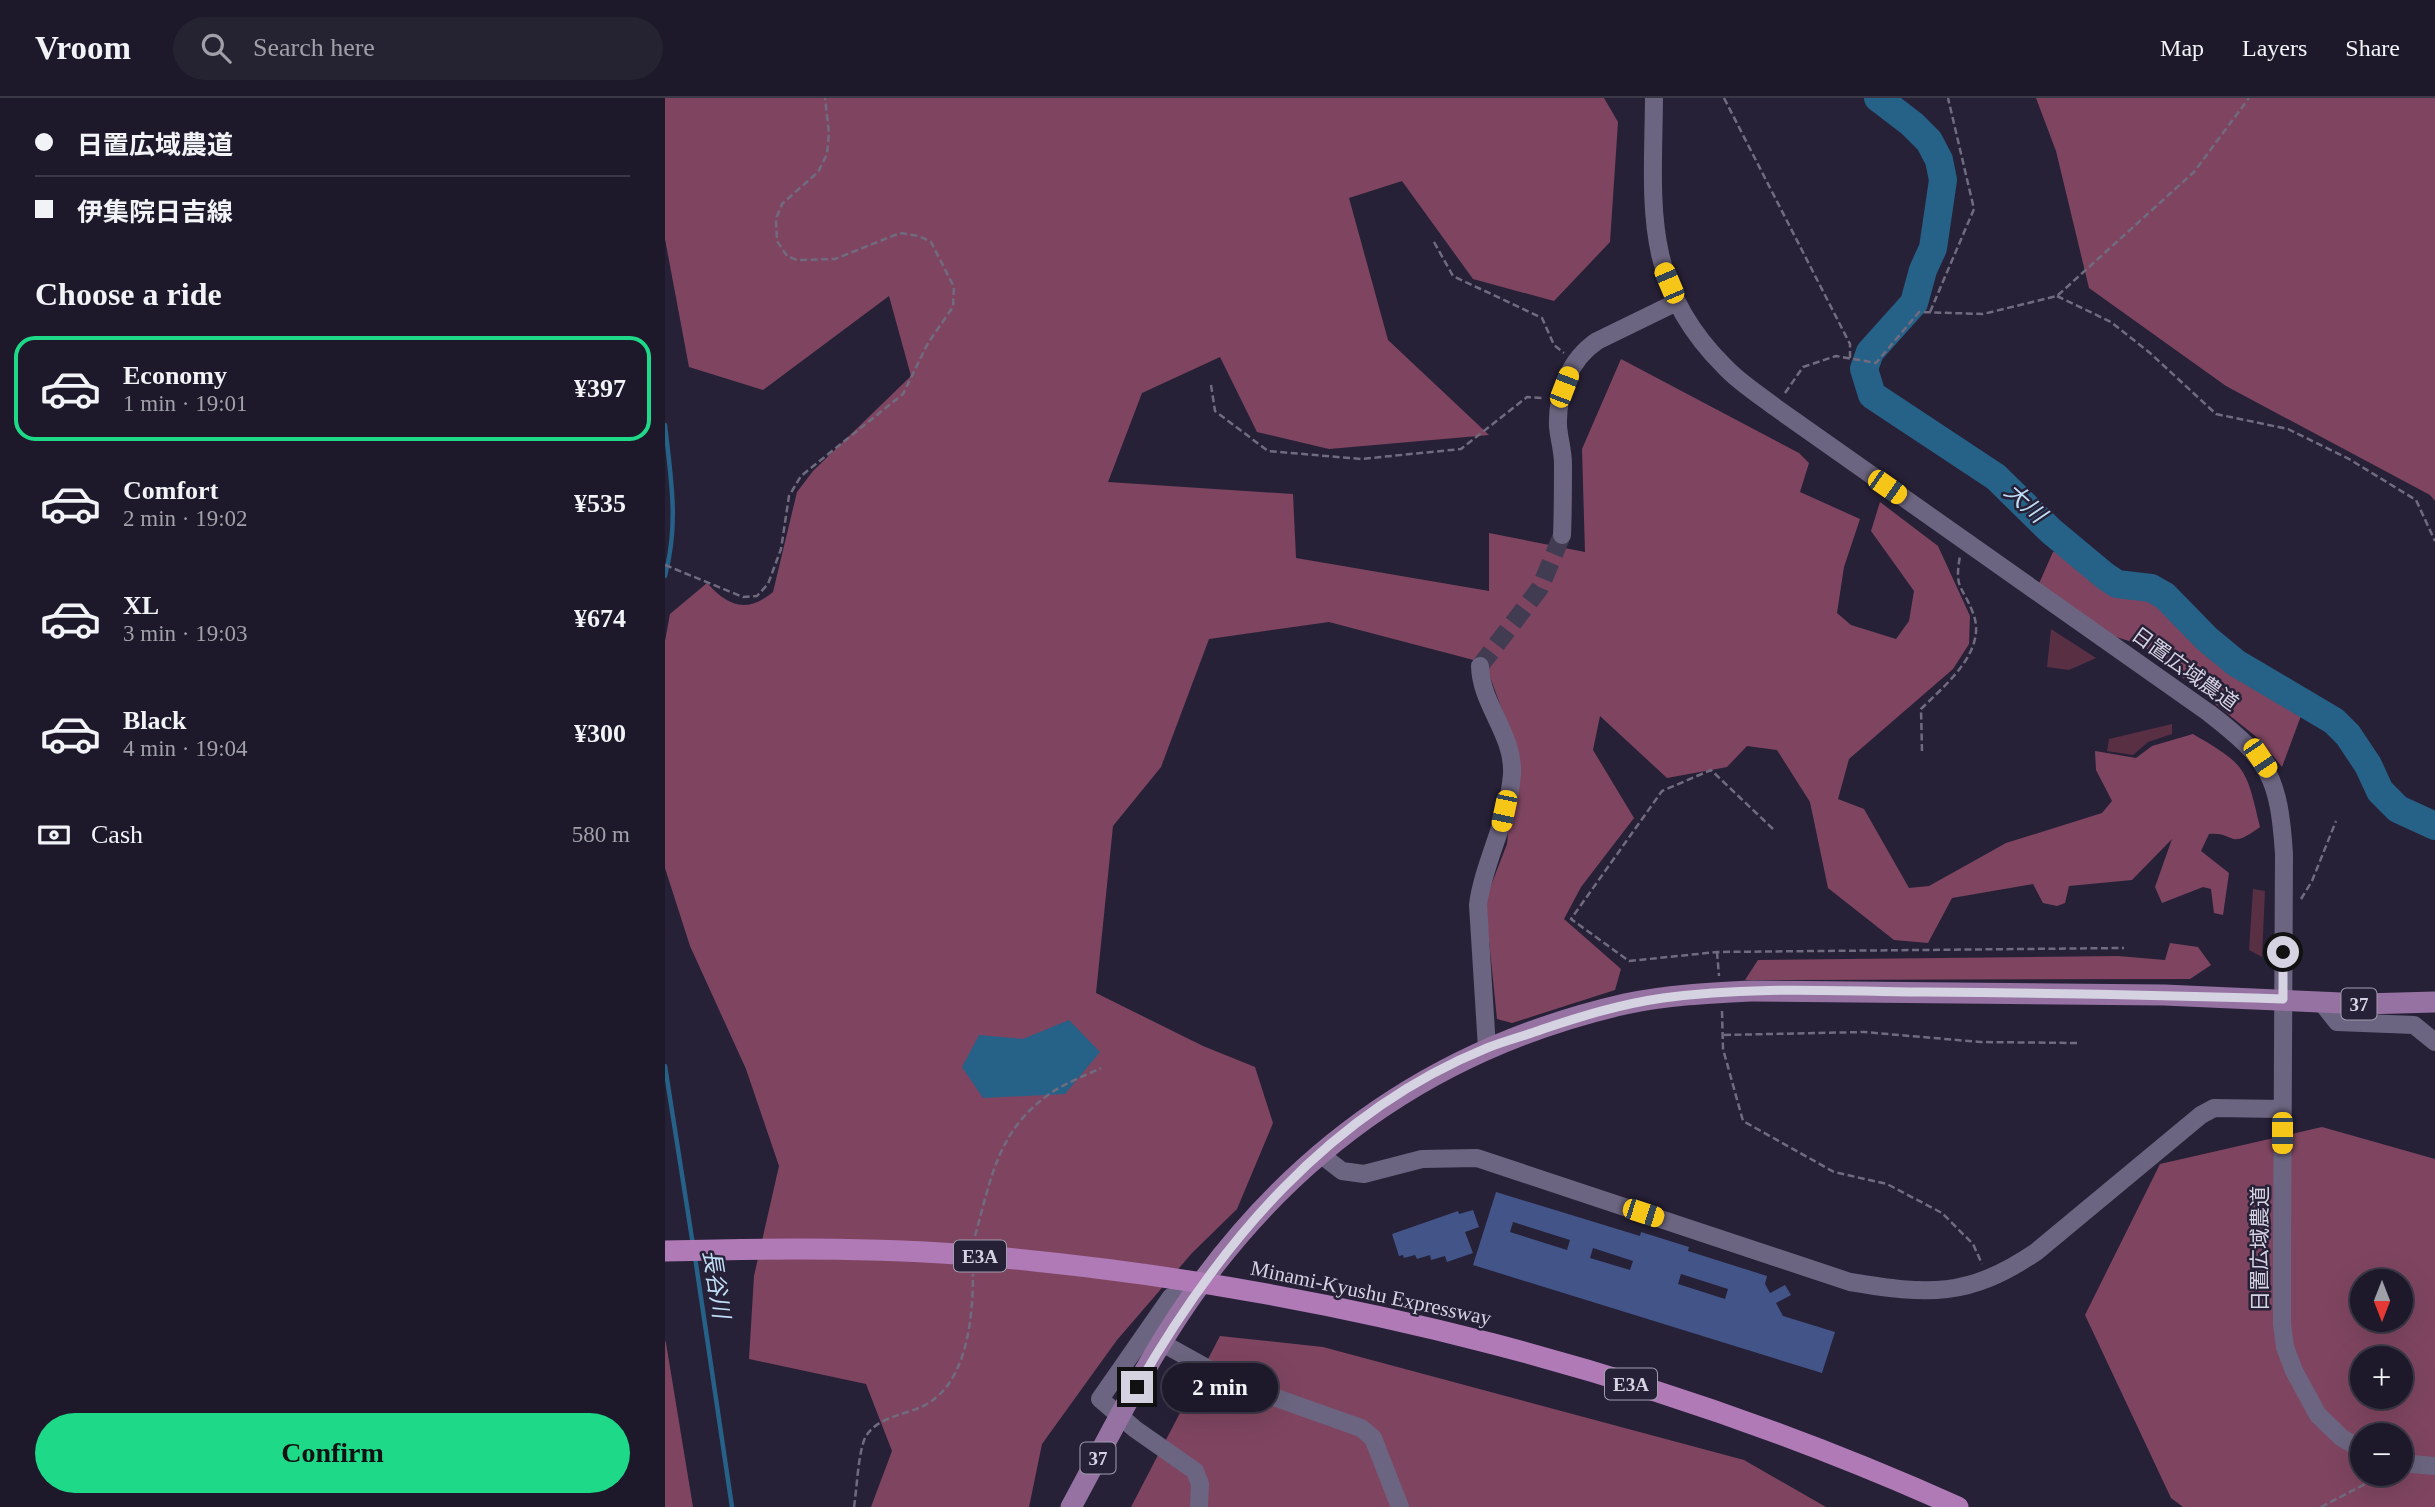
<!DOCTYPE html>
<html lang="en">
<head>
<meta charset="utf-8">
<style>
	:root { --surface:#1d192a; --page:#252232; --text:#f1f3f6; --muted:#a0a0a8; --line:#3b3847; --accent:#1dd988 }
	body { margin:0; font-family:"Times New Roman","Noto Sans JP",serif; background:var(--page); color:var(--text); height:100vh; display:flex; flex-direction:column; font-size:26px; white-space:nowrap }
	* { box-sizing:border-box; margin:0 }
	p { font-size:23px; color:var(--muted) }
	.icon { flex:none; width:38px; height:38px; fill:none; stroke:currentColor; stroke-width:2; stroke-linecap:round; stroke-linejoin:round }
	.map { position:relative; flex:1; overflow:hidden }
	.sheet { display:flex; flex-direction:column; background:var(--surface); width:665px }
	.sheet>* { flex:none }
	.hud { display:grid; align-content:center; height:154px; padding:0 35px; background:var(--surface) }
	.needle { width:46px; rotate:180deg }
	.buttons { position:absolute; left:1685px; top:1171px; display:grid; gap:14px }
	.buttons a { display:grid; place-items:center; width:63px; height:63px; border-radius:50%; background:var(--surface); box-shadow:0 7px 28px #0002,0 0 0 2px var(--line); font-size:35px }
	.end { position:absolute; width:32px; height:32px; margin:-16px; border:9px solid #d5d2e2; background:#111; box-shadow:0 0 0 4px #111 }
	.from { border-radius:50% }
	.bubble { position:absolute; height:49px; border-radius:24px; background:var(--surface); box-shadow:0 7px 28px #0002,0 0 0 2px var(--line); font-size:23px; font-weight:600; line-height:49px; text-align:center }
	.car { position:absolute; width:21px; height:42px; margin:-21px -10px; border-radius:9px; box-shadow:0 0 5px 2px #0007; background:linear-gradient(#f5c518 24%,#345 0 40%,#f5c518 0 76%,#345 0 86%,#f5c518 0) }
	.hud b { display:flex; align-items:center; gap:24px; height:66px; font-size:26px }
	.hud b+b { border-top:2px solid var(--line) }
	.hud i { width:18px; height:18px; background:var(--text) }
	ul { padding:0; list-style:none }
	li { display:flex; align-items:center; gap:21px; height:105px; margin:0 14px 10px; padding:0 21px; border:4px solid transparent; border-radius:21px }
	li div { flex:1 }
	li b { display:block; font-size:26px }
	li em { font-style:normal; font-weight:600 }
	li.selected { border-color:var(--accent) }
	li>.icon { width:63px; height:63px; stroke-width:1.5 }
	h2 { padding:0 35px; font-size:32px; line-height:84px }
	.pay { display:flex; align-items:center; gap:18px; height:77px; padding:0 35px; font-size:26px }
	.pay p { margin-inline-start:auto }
	.primary-button { display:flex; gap:14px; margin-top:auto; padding:14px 35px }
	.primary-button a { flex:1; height:80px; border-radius:42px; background:var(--accent); color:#111; font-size:28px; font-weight:600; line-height:80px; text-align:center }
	header { display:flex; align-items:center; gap:42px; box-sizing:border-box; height:98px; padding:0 35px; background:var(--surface); border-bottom:2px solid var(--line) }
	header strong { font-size:33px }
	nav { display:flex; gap:38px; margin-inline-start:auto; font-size:24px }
	.search { width:490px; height:63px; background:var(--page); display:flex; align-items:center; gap:18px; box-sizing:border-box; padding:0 24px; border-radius:38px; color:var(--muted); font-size:26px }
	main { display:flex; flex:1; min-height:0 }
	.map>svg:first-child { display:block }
	.green { fill:#592f43 }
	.forest { fill:#7f4560; fill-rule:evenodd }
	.water { fill:#266187 }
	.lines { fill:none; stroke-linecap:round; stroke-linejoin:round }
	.stream { stroke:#266187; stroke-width:4.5 }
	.river { stroke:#266187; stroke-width:28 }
	.building { fill:#425488; fill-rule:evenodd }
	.minor-tunnel { stroke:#413c52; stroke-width:18; stroke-dasharray:18 9; stroke-linecap:butt }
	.path { stroke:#706b7f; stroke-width:2.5; stroke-dasharray:7 3.5; stroke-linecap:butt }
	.minor { stroke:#6c6581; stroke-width:18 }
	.major { stroke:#9572a1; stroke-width:21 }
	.highway { stroke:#b07ab6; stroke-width:21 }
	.route { stroke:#d5d2e2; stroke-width:9 }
	.labels { text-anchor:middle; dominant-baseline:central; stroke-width:5; stroke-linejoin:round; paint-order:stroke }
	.shield { fill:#272138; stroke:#a19daf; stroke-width:2 }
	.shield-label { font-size:19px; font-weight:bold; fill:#d5d2e2 }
	.street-label { font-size:21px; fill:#d5d2e2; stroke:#272138 }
	.water-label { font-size:23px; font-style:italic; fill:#bfdef6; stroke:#272138 }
</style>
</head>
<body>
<header>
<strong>Vroom</strong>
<div class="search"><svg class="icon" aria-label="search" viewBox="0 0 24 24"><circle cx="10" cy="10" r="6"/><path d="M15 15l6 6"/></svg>Search here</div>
<nav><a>Map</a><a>Layers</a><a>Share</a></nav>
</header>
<main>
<section class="sheet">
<div class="hud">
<b><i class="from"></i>日置広域農道</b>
<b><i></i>伊集院日吉線</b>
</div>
<h2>Choose a ride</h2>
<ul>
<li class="selected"><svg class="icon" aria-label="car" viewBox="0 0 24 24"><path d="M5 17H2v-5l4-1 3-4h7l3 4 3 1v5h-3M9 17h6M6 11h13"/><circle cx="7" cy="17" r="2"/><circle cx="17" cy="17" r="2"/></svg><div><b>Economy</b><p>1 min · 19:01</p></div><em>¥397</em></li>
<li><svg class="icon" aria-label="car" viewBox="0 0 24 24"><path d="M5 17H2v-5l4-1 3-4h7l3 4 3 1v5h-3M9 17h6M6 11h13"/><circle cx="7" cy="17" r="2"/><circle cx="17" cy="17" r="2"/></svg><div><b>Comfort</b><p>2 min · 19:02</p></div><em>¥535</em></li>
<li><svg class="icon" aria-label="car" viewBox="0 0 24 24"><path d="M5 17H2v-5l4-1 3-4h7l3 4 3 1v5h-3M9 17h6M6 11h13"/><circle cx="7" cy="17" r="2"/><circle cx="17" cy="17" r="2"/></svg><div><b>XL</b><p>3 min · 19:03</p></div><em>¥674</em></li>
<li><svg class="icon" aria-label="car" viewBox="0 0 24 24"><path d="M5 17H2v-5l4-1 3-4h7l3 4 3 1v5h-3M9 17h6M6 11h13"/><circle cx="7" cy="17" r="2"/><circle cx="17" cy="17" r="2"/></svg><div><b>Black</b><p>4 min · 19:04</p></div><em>¥300</em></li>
</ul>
<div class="pay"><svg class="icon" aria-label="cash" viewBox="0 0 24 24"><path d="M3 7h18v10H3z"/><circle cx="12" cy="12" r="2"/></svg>Cash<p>580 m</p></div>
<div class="primary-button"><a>Confirm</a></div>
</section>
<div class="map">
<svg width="1770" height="1409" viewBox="0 0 1770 1409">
	<rect width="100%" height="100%" fill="#272138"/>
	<path class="green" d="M1386 531 1431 560 1404 572 1382 569Z
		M1507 626V636L1483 644 1468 657 1442 653 1444 641Z
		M1588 791 1600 793 1597 859 1584 852Z"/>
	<path class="forest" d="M0 0H939L953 24 945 144 889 203 808 181 737 83 684 100 723 242 824 337 664 351 592 334 555 259 477 295 443 384 628 396 631 460 824 493V435L920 454 917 351 956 261 1134 355 1144 365 1135 394 1195 421 1179 469 1172 515 1186 527 1231 541 1244 523 1249 493 1206 433 1215 404 1273 448 1305 518 1304 546 1288 571 1184 661 1173 701 1199 711 1244 790 1264 788 1341 745 1437 715 1447 703 1431 672 1430 653 1471 660 1487 648 1528 636C1581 667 1581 669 1595 729 1562 753 1572 734 1544 736L1536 753 1564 775 1558 817 1549 815 1546 791 1538 789 1497 805 1490 789 1507 741 1467 782 1404 788 1400 805 1392 808 1378 805 1368 786 1287 800 1263 845 1229 842 1163 790 1145 704 1112 652 1082 648 1062 669 1002 680 935 618 928 652 969 720 916 789 899 821 956 871 950 892 847 925 832 921 820 803 842 746 852 653 820 565 664 524 544 541 496 669 448 728 431 895 538 948 590 969 608 1025 572 1111 527 1155 452 1242 377 1346 364 1409H206L227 1353 201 1286 84 1261 89 1178 114 1068 81 971 25 848 0 770V543L5 516 42 485C63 508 81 516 108 494L132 394 148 373 246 278 224 198 98 292 24 269 0 141Z
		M1371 0H1770V403L1765 397 1561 288 1424 190 1391 53Z
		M1388 454H1398L1457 496 1500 506 1572 576 1637 615 1617 669 1594 641 1477 547 1422 530 1372 490Z
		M1505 845 1533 849 1546 867 1525 881 1080 882 1093 862 1453 858 1500 862Z
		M1657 1029 1770 1061V1409H1518L1506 1400 1420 1217 1495 1066ZM1698 1183H1736V1222H1698ZM1698 1260H1736V1298H1698ZM1698 1337H1736V1376H1698Z
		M555 1238 658 1249 1079 1362 1161 1409H466Z
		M0 1242 1 1245 28 1409H0Z"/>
	<path class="water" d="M404 922 435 954 400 996 318 1000 297 969 314 937 358 941Z"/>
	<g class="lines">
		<path class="stream" d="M0 327C6 382 14 425 0 478
			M0 968 28 1147
			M30 1159 67 1409"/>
		<path class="river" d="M1213 0 1247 26 1264 43 1274 62 1278 82 1268 150 1258 172 1249 205 1205 254 1199 271 1207 297 1331 379 1386 433 1440 478 1452 486 1486 490 1500 498 1542 541 1571 565 1669 623 1683 637 1703 667 1715 693 1733 711 1770 728"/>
	</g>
	<path class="building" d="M831 1094 975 1138 976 1134 1024 1149 1023 1153 1102 1178 1100 1186 1105 1195 1120 1187 1126 1197 1111 1205 1118 1218 1170 1234 1157 1275 808 1167ZM848 1124 905 1142 902 1152 845 1134ZM928 1150 968 1163 965 1172 925 1160ZM1016 1176 1063 1191 1060 1201 1013 1186Z
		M808 1112 814 1129 800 1134 808 1155 782 1164 780 1158 766 1162 765 1157 752 1161 750 1157 739 1160 738 1157 734 1158 727 1136 793 1113 794 1116Z"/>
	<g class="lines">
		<path class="minor-tunnel" d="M815 568 875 490 897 437"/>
		<path class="path" d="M1059 0 1185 246V261
			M769 144 788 178 877 220 889 247 899 255
			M1392 198 1446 224 1485 255 1551 316 1623 331 1684 361 1751 402 1770 443
			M1265 214 1309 111 1283 0
			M546 287 550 313 603 353 696 361 796 351 862 299 877 300
			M1120 295 1138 269 1171 258 1211 265 1254 214 1318 216 1392 198 1529 74 1584 0
			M0 467 78 499 92 498 103 486 116 451 124 398 136 378 238 296 263 245 288 209 289 189 266 144 254 138 235 135 170 161 132 162 122 158 112 143 111 121 117 106 153 74 162 56 164 35 160 0
			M1257 653 1256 611C1280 587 1323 553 1308 515 1297 486 1289 492 1295 458
			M1108 731 1046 672 997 693 906 821 964 863 1052 854 1459 850
			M1636 801 1647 783 1671 723
			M1052 854 1054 878
			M1057 913 1058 951 1078 1023 1169 1074 1222 1086 1277 1115 1308 1146 1317 1166
			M1059 937 1199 934 1315 944 1413 945
			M310 1138C326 1081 332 1034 383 997 398 986 419 978 436 970
			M1704 1376 1706 1383
			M189 1409C192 1390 193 1356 200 1340 210 1320 238 1317 256 1309 302 1289 308 1220 308 1176
			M1656 1409 1706 1383 1728 1379"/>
		<path class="minor" d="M989 0C988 107 976 186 1060 269 1074 284 1093 296 1110 309L1544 615C1605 662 1614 680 1619 756L1617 1154V1226L1620 1249 1629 1273 1653 1317 1677 1340 1698 1352
			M897 437C898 414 898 390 898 366 898 353 894 341 893 328 892 295 904 262 932 243L1012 204
			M815 568C816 607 849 636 847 676 844 721 818 766 813 807L822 950
			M1657 905 1672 924 1749 927 1770 944
			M655 1056 677 1073 699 1076 757 1061 812 1060 1185 1184C1263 1197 1303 1200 1371 1154L1536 1017 1549 1010 1617 1011
			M524 1202 506 1199 435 1301 470 1331 530 1373 535 1386 534 1409
			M497 1245 569 1285 696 1330 708 1340 735 1409
			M1736 1365 1770 1368"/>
		<path class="major" d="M406 1409C444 1339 479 1267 524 1202 632 1047 776 948 960 906 1002 897 1045 895 1087 893L1499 897 1698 906 1770 904"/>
		<path class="highway" d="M0 1153C113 1150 228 1149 340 1160 668 1191 992 1274 1293 1409"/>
	</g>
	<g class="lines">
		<path class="route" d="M472 1289C554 1146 664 1014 822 950 840 943 859 938 878 931 917 918 956 906 998 900 1084 888 1172 893 1259 894 1379 895 1499 897 1618 901V854"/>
	</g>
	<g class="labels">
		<g class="shield">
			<rect x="1676.5" y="890.5" width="35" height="31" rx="5"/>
			<rect x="289" y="1142.5" width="52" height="31" rx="5"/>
			<rect x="940" y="1270.5" width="52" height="31" rx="5"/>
			<rect x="415.5" y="1344.5" width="35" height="31" rx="5"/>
		</g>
		<g class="shield-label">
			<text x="1694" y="906">37</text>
			<text x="315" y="1158">E3A</text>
			<text x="966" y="1286">E3A</text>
			<text x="433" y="1360">37</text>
		</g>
		<g class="street-label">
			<text transform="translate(1520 571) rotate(36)">日置広域農道</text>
			<text transform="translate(1595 1151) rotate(-90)">日置広域農道</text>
			<text transform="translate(706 1195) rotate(12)">Minami-Kyushu Expressway</text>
		</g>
		<g class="water-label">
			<text transform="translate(1360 405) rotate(42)">大川</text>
			<text transform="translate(51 1186) rotate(81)">長谷川</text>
		</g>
	</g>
</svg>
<div class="buttons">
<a><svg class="needle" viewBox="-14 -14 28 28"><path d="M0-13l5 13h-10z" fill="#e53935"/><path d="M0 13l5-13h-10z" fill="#a0a0a8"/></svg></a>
<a>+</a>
<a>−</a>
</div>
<i class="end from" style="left:1618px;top:854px"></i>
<i class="end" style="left:472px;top:1289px"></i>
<div class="bubble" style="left:497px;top:1265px;width:116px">2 min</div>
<i class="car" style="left:1004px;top:185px;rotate:337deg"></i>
<i class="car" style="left:899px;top:289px;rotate:21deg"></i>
<i class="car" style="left:1222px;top:389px;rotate:125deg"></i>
<i class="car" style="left:1595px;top:660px;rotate:146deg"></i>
<i class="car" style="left:839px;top:713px;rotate:192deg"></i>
<i class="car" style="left:1617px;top:1035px;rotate:180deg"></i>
<i class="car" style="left:978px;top:1115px;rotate:108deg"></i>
</div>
</main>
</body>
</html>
